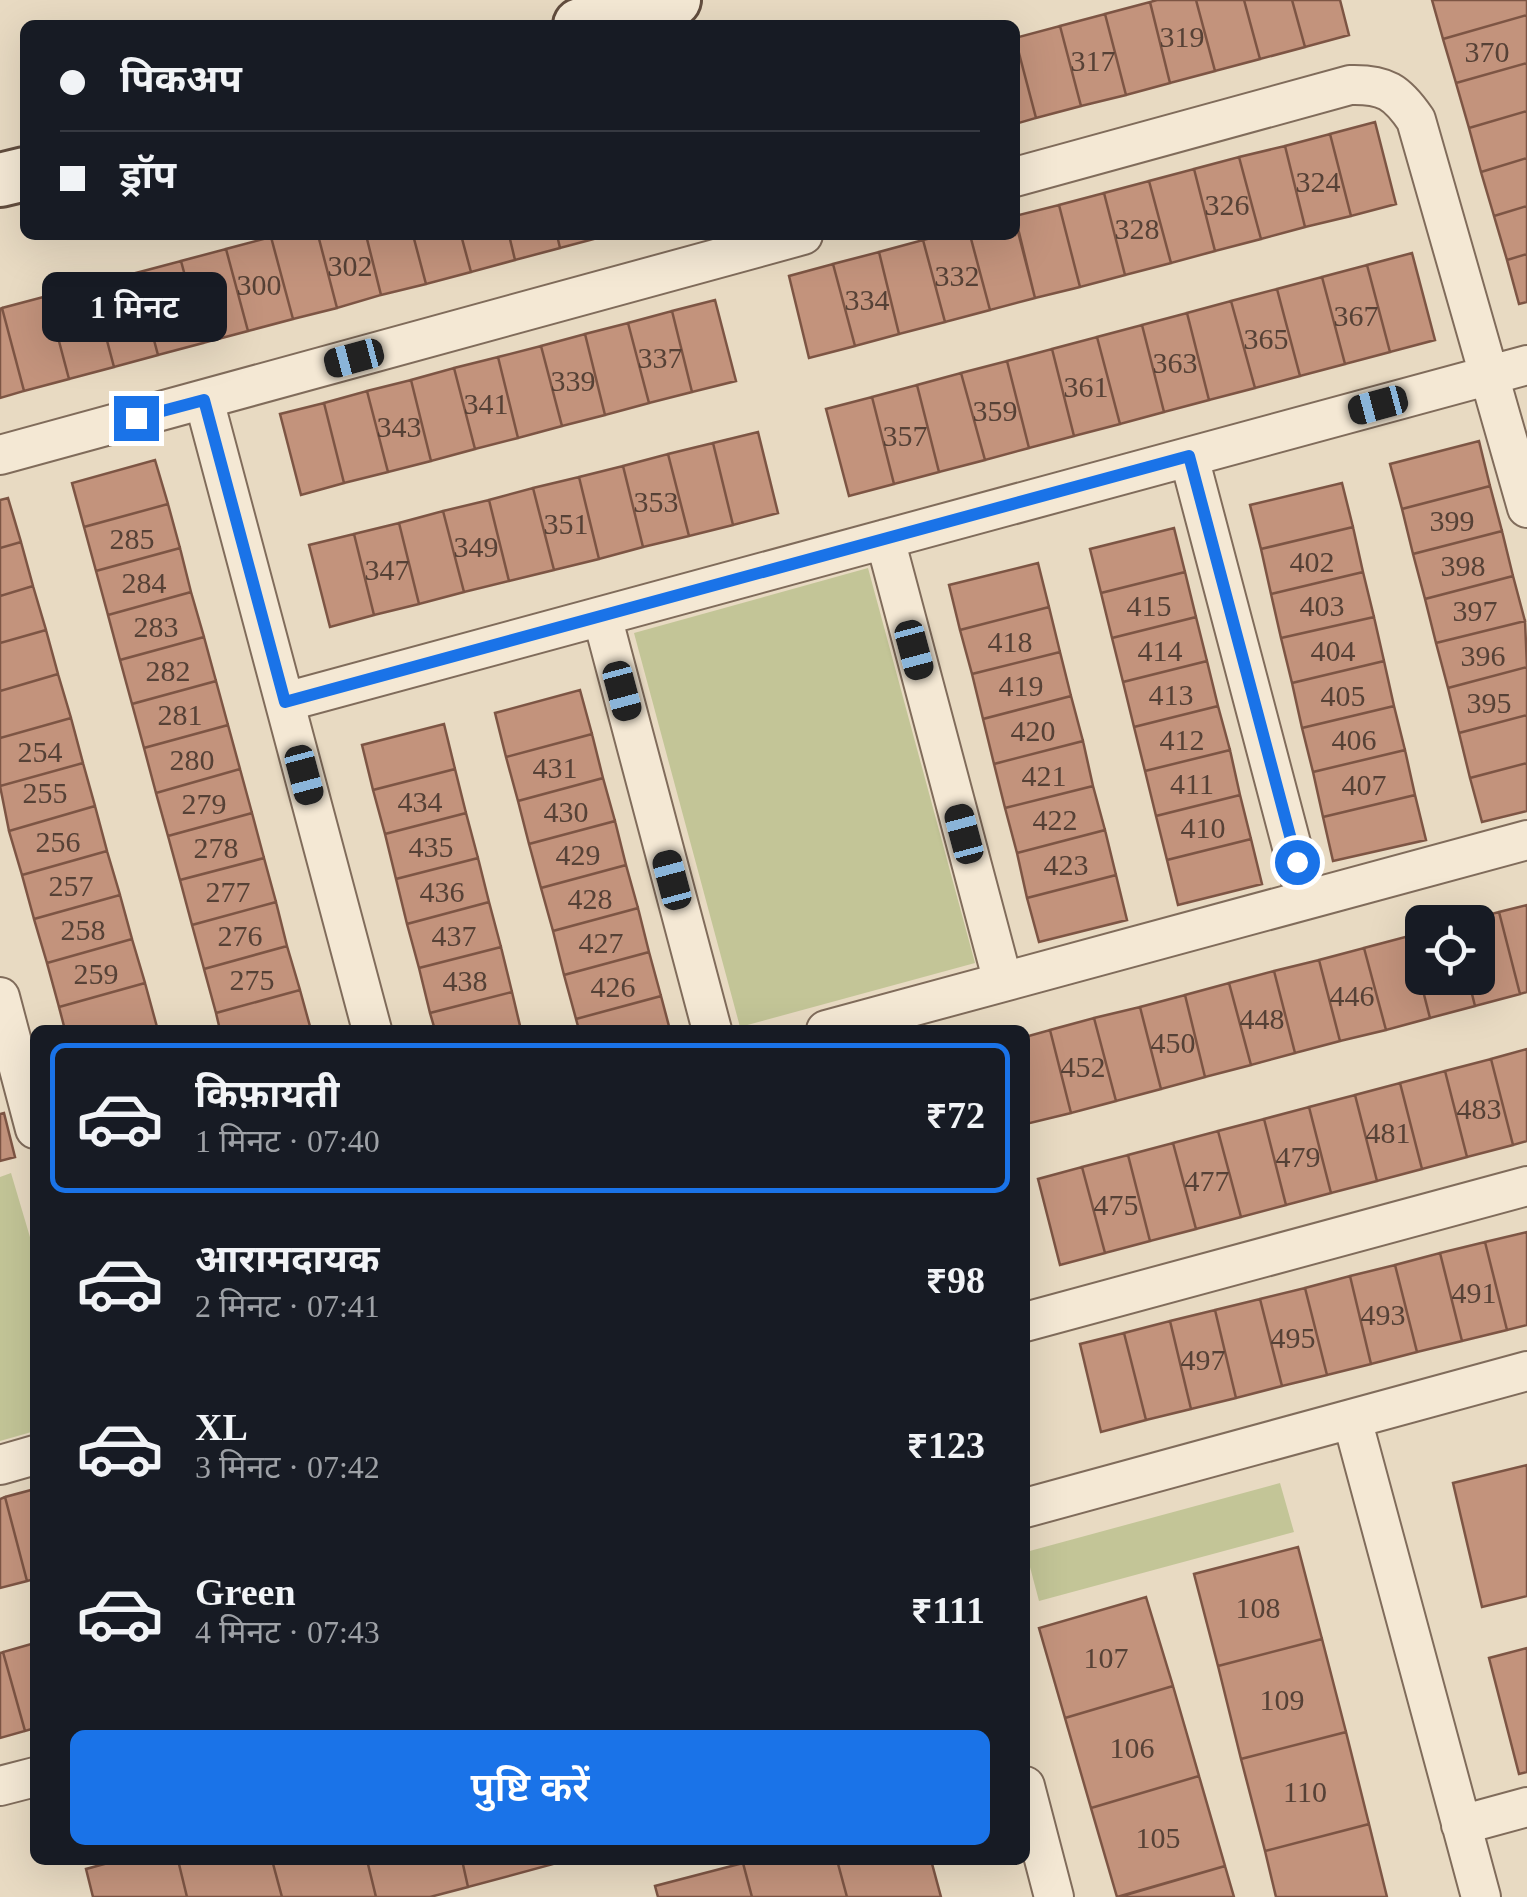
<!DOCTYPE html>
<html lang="hi">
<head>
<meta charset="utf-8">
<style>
	:root { --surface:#171b24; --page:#242831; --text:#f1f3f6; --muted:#9ea1a6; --line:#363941; --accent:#1a73e8 }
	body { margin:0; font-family:"Times New Roman","Noto Sans Devanagari",serif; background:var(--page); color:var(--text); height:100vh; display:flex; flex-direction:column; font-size:38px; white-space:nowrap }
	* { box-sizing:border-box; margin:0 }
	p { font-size:32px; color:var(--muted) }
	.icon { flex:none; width:55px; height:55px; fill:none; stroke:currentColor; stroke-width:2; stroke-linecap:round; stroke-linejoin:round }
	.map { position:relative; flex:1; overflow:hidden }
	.panel { position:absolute; left:30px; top:1025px; width:1000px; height:840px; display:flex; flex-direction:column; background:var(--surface); border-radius:15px; box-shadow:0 10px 40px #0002 }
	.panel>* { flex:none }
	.banner { position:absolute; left:20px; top:20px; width:1000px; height:220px; border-radius:15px; box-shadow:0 10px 40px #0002; display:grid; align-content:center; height:220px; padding:0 40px; background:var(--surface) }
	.tools { position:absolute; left:1405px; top:905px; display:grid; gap:20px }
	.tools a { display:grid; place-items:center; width:90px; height:90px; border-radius:15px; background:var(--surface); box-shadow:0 10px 40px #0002; font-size:50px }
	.end { position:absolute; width:45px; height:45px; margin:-22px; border:12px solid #1a73e8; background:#fff; box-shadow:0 0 0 5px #fff }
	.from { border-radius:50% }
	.bubble { position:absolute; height:70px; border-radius:15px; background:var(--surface); box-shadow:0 10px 40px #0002; font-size:32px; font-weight:600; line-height:70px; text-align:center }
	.car { position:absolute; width:30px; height:60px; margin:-30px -15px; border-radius:12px; box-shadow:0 0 8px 2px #0007; background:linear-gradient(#222 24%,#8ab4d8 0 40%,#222 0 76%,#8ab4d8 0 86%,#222 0) }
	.banner b { display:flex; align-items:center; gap:35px; height:95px; font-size:38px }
	.banner b+b { border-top:2px solid var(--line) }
	.banner i { width:25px; height:25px; background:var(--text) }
	ul { padding:18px 0 0; list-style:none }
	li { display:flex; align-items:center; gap:30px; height:150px; margin:0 20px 15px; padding:0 20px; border:5px solid transparent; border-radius:15px }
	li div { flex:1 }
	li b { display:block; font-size:38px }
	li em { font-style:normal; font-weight:600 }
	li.selected { border-color:var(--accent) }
	li>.icon { width:90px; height:90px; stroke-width:1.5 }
	.button { display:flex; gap:20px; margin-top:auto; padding:20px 40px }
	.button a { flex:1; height:115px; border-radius:15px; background:var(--accent); color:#fff; font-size:40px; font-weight:600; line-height:115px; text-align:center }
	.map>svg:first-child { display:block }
	.green { fill:#c3c597 }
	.building { fill:#c3937c; stroke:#7d5544; stroke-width:2.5 }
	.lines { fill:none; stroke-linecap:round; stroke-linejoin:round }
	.street-casing { stroke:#806c5b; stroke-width:42 }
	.secondary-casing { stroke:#624d3e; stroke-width:58 }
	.street { stroke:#f4e8d4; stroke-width:38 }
	.secondary { stroke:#f4e8d4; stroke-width:52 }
	.route { stroke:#1a73e8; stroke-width:12 }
	.labels { text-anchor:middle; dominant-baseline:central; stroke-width:9; stroke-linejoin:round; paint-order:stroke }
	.number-label { font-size:30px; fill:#564136 }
</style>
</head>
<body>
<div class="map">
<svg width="1527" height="1897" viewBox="0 0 1527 1897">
	<rect width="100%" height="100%" fill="#e8dac2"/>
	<path class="green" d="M868 568 975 963 740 1027 634 633Z
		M11 1173 35 1254V1431L0 1441V1177Z
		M1280 1483 1294 1532 1039 1601 1026 1552Z"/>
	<path class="building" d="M1157 0H1196L1215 71 1170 83 1150 2Z
		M1196 0H1244L1260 59 1215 71Z
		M1244 0H1292L1305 47 1260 59Z
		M1292 0H1340L1349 35 1305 47Z
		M1432 0H1527V15L1443 39Z
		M1150 2 1170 83 1126 95 1105 14Z
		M1105 14 1126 95 1081 106 1060 26Z
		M1527 15V63L1456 83 1443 39Z
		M1060 26 1081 106 1036 118 1015 38Z
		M1015 38 1036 118 1015 124Z
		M1527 63V111L1469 128 1456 83Z
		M1527 111V158L1481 172 1469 128Z
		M1375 122 1396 204 1351 216 1330 134Z
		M1330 134 1351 216 1305 227 1285 146Z
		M1285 146 1305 227 1261 239 1239 157Z
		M1239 157 1261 239 1215 251 1194 169Z
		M1527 158V206L1494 216 1481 172Z
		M1194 169 1215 251 1171 263 1149 181Z
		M1149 181 1171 263 1125 275 1104 193Z
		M1104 193 1125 275 1080 287 1059 205Z
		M1059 205 1080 287 1035 298 1015 216Z
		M1527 206V254L1507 260 1494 216Z
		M1015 220 1035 298 990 310 970 235H1015Z
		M318 235 337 308 293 319 271 237Z
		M318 235H366L381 295 337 308Z
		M366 235H413L426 284 381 295Z
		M413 235H461L471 272 426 284Z
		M461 235H509L515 260 471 272Z
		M509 235H557L560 248 515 260Z
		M557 235H605V236L560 248Z
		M943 235H970L990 310 945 322 923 240Z
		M271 237 293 319 248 331 226 249Z
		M923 240 945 322 899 334 879 252Z
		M226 249 248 331 203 343 181 261Z
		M879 252 899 334 855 346 833 264Z
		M1412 253 1435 340 1390 352 1367 265Z
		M1527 254V302L1519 304 1507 260Z
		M181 261 203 343 158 355 136 273Z
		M833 264 855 346 809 358 789 276Z
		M1367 265 1390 352 1345 364 1322 277Z
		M136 273 158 355 114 367 92 284Z
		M1322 277 1345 364 1300 376 1277 289Z
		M92 284 114 367 69 379 47 296Z
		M1277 289 1300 376 1255 388 1231 301Z
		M47 296 69 379 24 391 2 308Z
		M715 300 736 381 692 392 672 311Z
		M1231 301 1255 388 1209 400 1187 313Z
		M2 308 24 391 0 398V309Z
		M672 311 692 392 649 403 628 323Z
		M1187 313 1209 400 1164 412 1142 325Z
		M628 323 649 403 605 415 585 334Z
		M1142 325 1164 412 1120 424 1097 337Z
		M585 334 605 415 562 426 541 346Z
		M1097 337 1120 424 1074 436 1052 349Z
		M541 346 562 426 518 438 498 357Z
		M1052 349 1074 436 1029 448 1007 361Z
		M498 357 518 438 475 449 454 368Z
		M1007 361 1029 448 985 460 961 373Z
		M454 368 475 449 431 461 411 380Z
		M961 373 985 460 939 472 917 385Z
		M411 380 431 461 388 472 367 391Z
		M917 385 939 472 894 484 872 397Z
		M367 391 388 472 344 483 324 403Z
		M872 397 894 484 849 496 826 409Z
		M324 403 344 483 301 495 280 414Z
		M758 432 778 513 733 525 713 443Z
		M1479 441 1490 486 1402 509 1390 464Z
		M713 443 733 525 689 536 668 454Z
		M668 454 689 536 643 547 623 466Z
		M155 460 168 504 84 527 72 483Z
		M623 466 643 547 599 559 579 477Z
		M579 477 599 559 554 570 533 488Z
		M1342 483 1353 527 1261 549 1250 505Z
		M1490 486 1502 531 1413 554 1402 509Z
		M533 488 554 570 509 581 489 500Z
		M8 498 21 542 0 548V500Z
		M489 500 509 581 464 592 443 511Z
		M168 504 180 548 96 571 84 527Z
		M443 511 464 592 419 604 399 523Z
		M399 523 419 604 374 615 354 534Z
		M1353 527 1363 572 1271 594 1261 549Z
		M1174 528 1185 572 1101 593 1090 549Z
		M1502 531 1513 576 1425 599 1413 554Z
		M354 534 374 615 330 627 309 545Z
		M21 542 33 586 0 596V548Z
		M180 548 191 592 108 615 96 571Z
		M1038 563 1049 607 960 630 949 585Z
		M1185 572 1196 617 1112 638 1101 593Z
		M1363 572 1374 617 1281 638 1271 594Z
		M1513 576 1525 621 1436 643 1425 599Z
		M33 586 46 630 0 643V596Z
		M191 592 204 637 120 660 108 615Z
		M1049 607 1060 652 972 674 960 630Z
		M1196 617 1207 661 1123 682 1112 638Z
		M1374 617 1384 661 1292 683 1281 638Z
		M1525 621 1527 667 1448 688 1436 643Z
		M46 630 58 674 0 691V643Z
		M204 637 216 681 132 704 120 660Z
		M1060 652 1071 696 983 719 972 674Z
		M1207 661 1218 706 1134 727 1123 682Z
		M1384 661 1394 706 1302 728 1292 683Z
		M1527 667V715L1459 733 1448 688Z
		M58 674 71 718 0 738V691Z
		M216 681 228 725 144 748 132 704Z
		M580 690 592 734 506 757 495 713Z
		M1071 696 1083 741 994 764 983 719Z
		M1218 706 1230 750 1145 771 1134 727Z
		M1394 706 1405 750 1313 772 1302 728Z
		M1527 715V763L1470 778 1459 733Z
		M71 718 83 763 0 786V738Z
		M444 724 455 769 373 790 362 745Z
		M228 725 240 769 156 793 144 748Z
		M592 734 603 778 518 801 506 757Z
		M1083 741 1093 786 1005 808 994 764Z
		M1230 750 1240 795 1156 816 1145 771Z
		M1405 750 1415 795 1323 817 1313 772Z
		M83 763 95 806 9 831 0 786Z
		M1527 763V811L1482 822 1470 778Z
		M240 769 252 813 168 836 156 793Z
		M455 769 466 813 385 834 373 790Z
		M603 778 615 821 529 844 518 801Z
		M1093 786 1105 830 1017 853 1005 808Z
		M1240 795 1251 839 1167 860 1156 816Z
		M1415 795 1426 840 1333 861 1323 817Z
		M95 806 107 851 22 875 9 831Z
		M252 813 264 858 180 880 168 836Z
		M466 813 478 858 396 879 385 834Z
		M615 821 626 865 541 888 529 844Z
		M1105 830 1116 875 1027 898 1017 853Z
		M1251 839 1262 884 1178 905 1167 860Z
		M107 851 120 895 34 919 22 875Z
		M264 858 276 902 192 925 180 880Z
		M478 858 489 902 407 924 396 879Z
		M626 865 638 908 553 931 541 888Z
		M1116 875 1127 920 1039 942 1027 898Z
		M120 895 132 939 47 963 34 919Z
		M276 902 287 946 204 969 192 925Z
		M489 902 501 947 419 968 407 924Z
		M1527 905V992L1520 994 1499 912Z
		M638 908 649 952 564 975 553 931Z
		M1499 912 1520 994 1475 1006 1468 978H1478V922H1460Z
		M1422 932V978H1468L1475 1006 1430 1018 1409 936Z
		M1409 936 1430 1018 1386 1030 1364 948Z
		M132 939 145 983 59 1007 47 963Z
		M287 946 300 990 216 1013 204 969Z
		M501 947 512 992 430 1013 419 968Z
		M1364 948 1386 1030 1340 1041 1319 960Z
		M649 952 661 996 576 1019 564 975Z
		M1319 960 1340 1041 1295 1053 1274 971Z
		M1274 971 1295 1053 1251 1065 1229 983Z
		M145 983 157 1027 65 1030 59 1007Z
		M1229 983 1251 1065 1205 1077 1185 995Z
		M300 990 311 1030H220L216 1013Z
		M512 992 521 1030H435L430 1013Z
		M1185 995 1205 1077 1161 1089 1140 1007Z
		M661 996 670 1030H579L576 1019Z
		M1140 1007 1161 1089 1116 1101 1094 1018Z
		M1094 1018 1116 1101 1071 1113 1050 1030Z
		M1050 1030 1071 1113 1026 1124 1025 1037Z
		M1527 1049V1141L1513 1145 1491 1059Z
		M1491 1059 1513 1145 1467 1157 1445 1071Z
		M1445 1071 1467 1157 1422 1169 1400 1083Z
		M1400 1083 1422 1169 1377 1181 1355 1095Z
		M1355 1095 1377 1181 1331 1193 1309 1107Z
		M1309 1107 1331 1193 1286 1205 1264 1119Z
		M4 1113 15 1157 0 1161V1114Z
		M1264 1119 1286 1205 1241 1217 1218 1131Z
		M1218 1131 1241 1217 1196 1229 1173 1143Z
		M1173 1143 1196 1229 1150 1241 1128 1155Z
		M1128 1155 1150 1241 1105 1253 1082 1167Z
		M1082 1167 1105 1253 1060 1265 1038 1179Z
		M1527 1232V1325L1507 1330 1485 1242Z
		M1485 1242 1507 1330 1462 1341 1440 1253Z
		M1440 1253 1462 1341 1417 1352 1395 1265Z
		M1395 1265 1417 1352 1371 1364 1350 1276Z
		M1350 1276 1371 1364 1327 1375 1305 1288Z
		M1305 1288 1327 1375 1282 1386 1260 1299Z
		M1260 1299 1282 1386 1236 1398 1215 1310Z
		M1215 1310 1236 1398 1191 1409 1170 1321Z
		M1170 1321 1191 1409 1146 1420 1124 1333Z
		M1124 1333 1146 1420 1101 1432 1080 1344Z
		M1527 1465V1596L1482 1607 1453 1483Z
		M35 1489V1579L27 1581 5 1497Z
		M5 1497 27 1581 0 1588V1499Z
		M1298 1547 1322 1639 1218 1666 1194 1574Z
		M1146 1597 1173 1686 1065 1718 1039 1628Z
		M1322 1639 1346 1732 1241 1759 1218 1666Z
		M35 1643V1728L25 1731 3 1652Z
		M1527 1648V1772L1519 1774 1489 1658Z
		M3 1652 25 1731 0 1738V1653Z
		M1173 1686 1199 1776 1091 1808 1065 1718Z
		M1346 1732 1369 1824 1265 1851 1241 1759Z
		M1199 1776 1225 1866 1117 1897 1091 1808Z
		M1369 1824 1387 1897H1276L1265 1851Z
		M119 1860H178L187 1897H93L86 1869Z
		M178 1860H272L282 1897H187Z
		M272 1860H367L376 1897H282Z
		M367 1860H462L468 1887 430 1897H376Z
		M462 1860H556L557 1863 468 1887Z
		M753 1860H837L847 1897H752L743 1863Z
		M837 1860H931L941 1897H847Z
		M743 1863 752 1897H658L655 1886Z
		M1225 1866 1234 1897H1119Z"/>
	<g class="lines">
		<defs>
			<path id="street" d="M1015 177 1350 85C1385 84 1397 92 1416 120L1527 508
				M204 400 372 1030
				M0 455 803 235
				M1189 457 1306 900
				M885 539 1003 982
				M602 616 712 1030
				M285 702 1527 365
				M0 997 35 1129
				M826 1030 1527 840
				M1025 1322 1527 1186
				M1352 1419 1481 1897
				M0 1465 35 1455
				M1025 1508 1527 1371
				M0 1786 35 1777
				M1025 1786 1054 1897
				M1461 1825 1527 1807"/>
			<path id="secondary" d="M580 25 674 0
				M0 180 25 174"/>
		</defs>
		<use href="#street" class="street-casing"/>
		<use href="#secondary" class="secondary-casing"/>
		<use href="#street" class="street"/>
		<use href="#secondary" class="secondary"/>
	</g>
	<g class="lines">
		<path class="route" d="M136 418 204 400 285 702 1189 456 1297 862"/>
	</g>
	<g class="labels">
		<g class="number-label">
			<text x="1182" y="36">319</text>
			<text x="1487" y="51">370</text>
			<text x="1093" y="60">317</text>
			<text x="1318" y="181">324</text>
			<text x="1227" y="204">326</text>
			<text x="1137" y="228">328</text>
			<text x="350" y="265">302</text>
			<text x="957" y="275">332</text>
			<text x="259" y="284">300</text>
			<text x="867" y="299">334</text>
			<text x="1356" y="315">367</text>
			<text x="1266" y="338">365</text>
			<text x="660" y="357">337</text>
			<text x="1175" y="362">363</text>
			<text x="573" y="380">339</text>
			<text x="1086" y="386">361</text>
			<text x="486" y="403">341</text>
			<text x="995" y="410">359</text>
			<text x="399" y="426">343</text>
			<text x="905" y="435">357</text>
			<text x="656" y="501">353</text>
			<text x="1452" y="520">399</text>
			<text x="566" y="523">351</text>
			<text x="132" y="538">285</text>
			<text x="476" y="546">349</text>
			<text x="1312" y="561">402</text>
			<text x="1463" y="565">398</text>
			<text x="387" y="569">347</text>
			<text x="144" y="582">284</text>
			<text x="1149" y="605">415</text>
			<text x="1322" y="605">403</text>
			<text x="1475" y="610">397</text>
			<text x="156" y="626">283</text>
			<text x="1010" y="641">418</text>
			<text x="1160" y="650">414</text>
			<text x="1333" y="650">404</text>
			<text x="1483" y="655">396</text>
			<text x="168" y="670">282</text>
			<text x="1021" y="685">419</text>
			<text x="1171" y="694">413</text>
			<text x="1343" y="695">405</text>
			<text x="1489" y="702">395</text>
			<text x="180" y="714">281</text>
			<text x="1033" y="730">420</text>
			<text x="1182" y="739">412</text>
			<text x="1354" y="739">406</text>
			<text x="40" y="751">254</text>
			<text x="192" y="759">280</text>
			<text x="555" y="767">431</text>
			<text x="1044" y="775">421</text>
			<text x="1192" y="783">411</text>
			<text x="1364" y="784">407</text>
			<text x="45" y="792">255</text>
			<text x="420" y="801">434</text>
			<text x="204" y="803">279</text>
			<text x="566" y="811">430</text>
			<text x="1055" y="819">422</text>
			<text x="1203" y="827">410</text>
			<text x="58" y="841">256</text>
			<text x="431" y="846">435</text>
			<text x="216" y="847">278</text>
			<text x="578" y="854">429</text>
			<text x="1066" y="864">423</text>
			<text x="71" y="885">257</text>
			<text x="228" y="891">277</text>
			<text x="442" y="891">436</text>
			<text x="590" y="898">428</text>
			<text x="83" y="929">258</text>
			<text x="240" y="935">276</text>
			<text x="454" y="935">437</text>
			<text x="601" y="942">427</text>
			<text x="96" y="973">259</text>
			<text x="252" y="979">275</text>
			<text x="465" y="980">438</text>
			<text x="613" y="986">426</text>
			<text x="1352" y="995">446</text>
			<text x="1262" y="1018">448</text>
			<text x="1173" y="1042">450</text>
			<text x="1083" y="1066">452</text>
			<text x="1479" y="1108">483</text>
			<text x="1388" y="1132">481</text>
			<text x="1298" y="1156">479</text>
			<text x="1207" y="1180">477</text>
			<text x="1116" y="1204">475</text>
			<text x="1474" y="1292">491</text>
			<text x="1383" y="1314">493</text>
			<text x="1293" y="1337">495</text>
			<text x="1203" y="1359">497</text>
			<text x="1258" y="1607">108</text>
			<text x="1106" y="1657">107</text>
			<text x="1282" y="1699">109</text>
			<text x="1132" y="1747">106</text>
			<text x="1305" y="1791">110</text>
			<text x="1158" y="1837">105</text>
		</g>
	</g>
</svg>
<div class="tools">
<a><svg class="icon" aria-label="locate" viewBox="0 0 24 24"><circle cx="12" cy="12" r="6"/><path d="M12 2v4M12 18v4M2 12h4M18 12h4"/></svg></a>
</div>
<i class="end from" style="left:1297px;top:862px"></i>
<i class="end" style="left:136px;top:418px"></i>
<div class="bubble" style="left:42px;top:272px;width:185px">1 मिनट</div>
<i class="car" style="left:354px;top:358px;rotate:255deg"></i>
<i class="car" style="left:1378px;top:405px;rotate:255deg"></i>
<i class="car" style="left:914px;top:650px;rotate:165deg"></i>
<i class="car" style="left:622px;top:691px;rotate:165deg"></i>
<i class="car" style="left:304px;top:775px;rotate:165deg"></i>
<i class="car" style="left:964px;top:834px;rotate:345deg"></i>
<i class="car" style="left:672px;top:880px;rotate:345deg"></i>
<div class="banner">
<b><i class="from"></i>पिकअप</b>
<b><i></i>ड्रॉप</b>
</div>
<section class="panel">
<ul>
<li class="selected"><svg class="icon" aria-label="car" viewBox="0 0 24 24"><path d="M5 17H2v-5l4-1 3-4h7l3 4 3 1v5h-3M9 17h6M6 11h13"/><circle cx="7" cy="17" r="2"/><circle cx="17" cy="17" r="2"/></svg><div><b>किफ़ायती</b><p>1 मिनट · 07:40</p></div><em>₹72</em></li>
<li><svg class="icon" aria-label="car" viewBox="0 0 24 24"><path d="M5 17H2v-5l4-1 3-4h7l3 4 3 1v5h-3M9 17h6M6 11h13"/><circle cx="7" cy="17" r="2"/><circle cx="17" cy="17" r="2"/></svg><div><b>आरामदायक</b><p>2 मिनट · 07:41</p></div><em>₹98</em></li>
<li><svg class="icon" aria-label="car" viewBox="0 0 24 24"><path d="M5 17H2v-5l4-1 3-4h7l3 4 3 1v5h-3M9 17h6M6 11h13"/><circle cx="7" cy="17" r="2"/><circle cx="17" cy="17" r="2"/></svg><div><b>XL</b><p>3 मिनट · 07:42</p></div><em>₹123</em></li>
<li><svg class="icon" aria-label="car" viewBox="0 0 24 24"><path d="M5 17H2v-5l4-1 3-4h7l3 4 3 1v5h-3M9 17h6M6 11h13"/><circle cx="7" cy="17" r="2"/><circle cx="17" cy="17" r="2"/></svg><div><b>Green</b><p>4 मिनट · 07:43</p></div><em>₹111</em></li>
</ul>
<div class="button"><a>पुष्टि करें</a></div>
</section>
</div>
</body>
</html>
